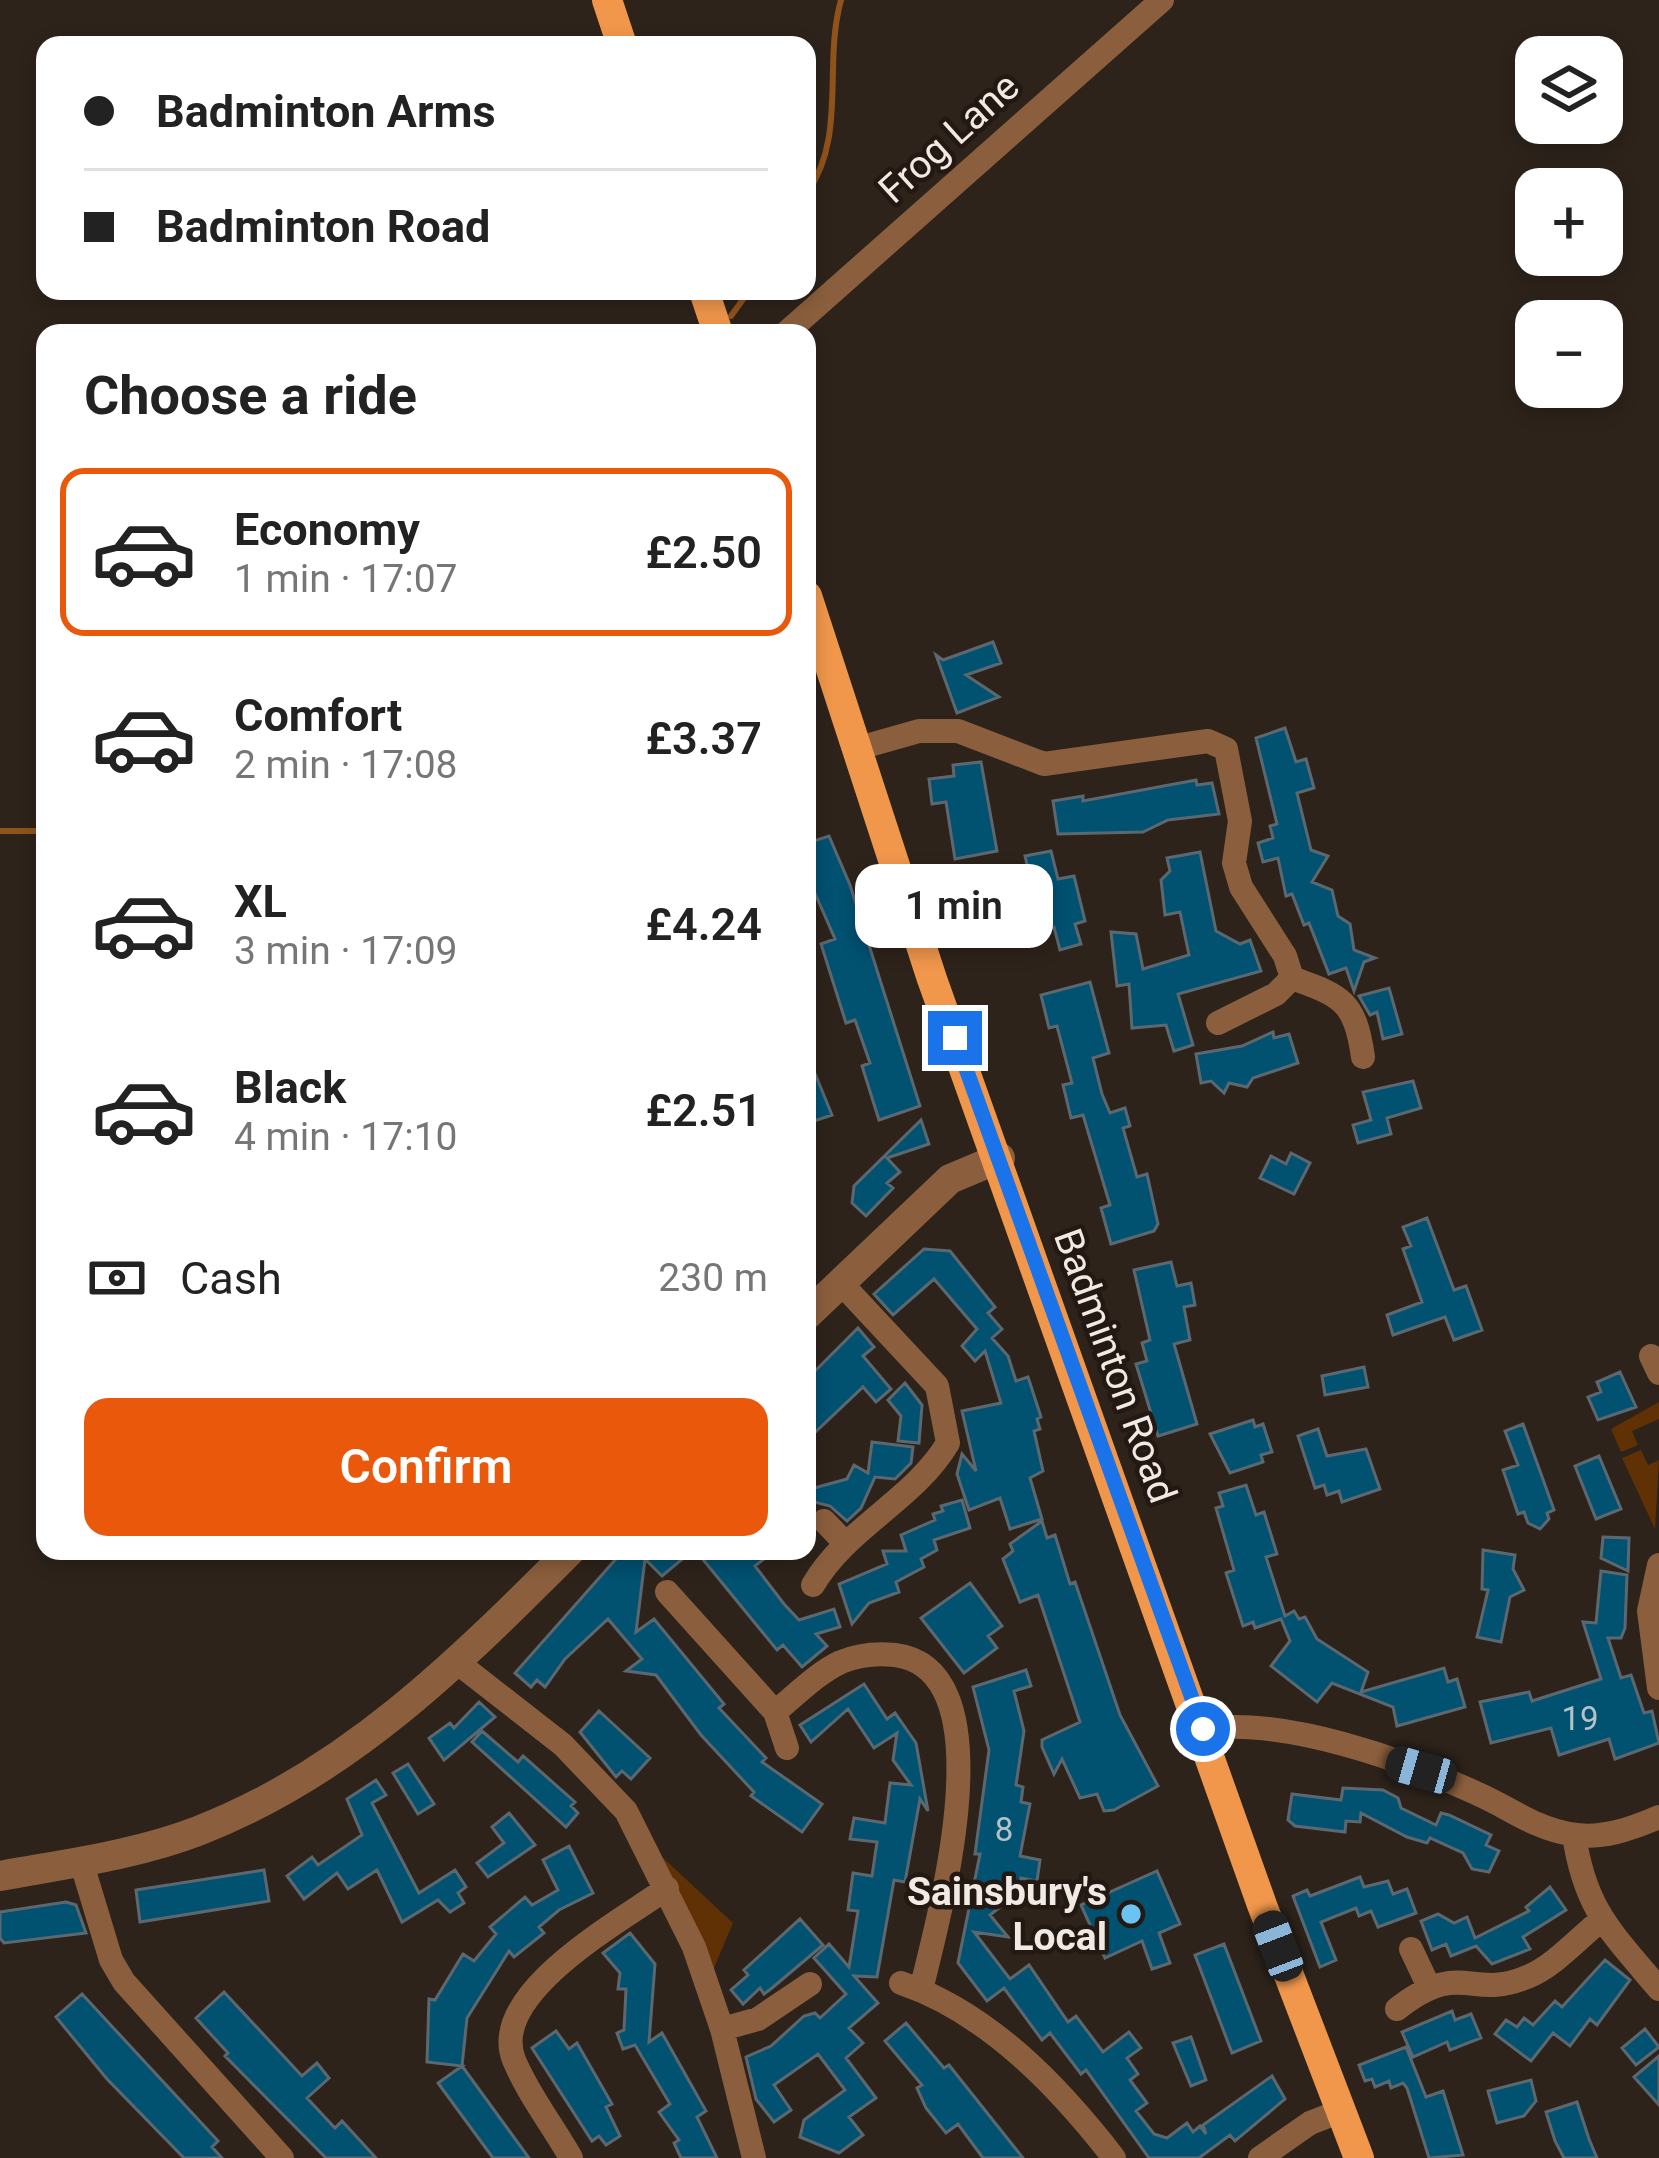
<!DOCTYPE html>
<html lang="en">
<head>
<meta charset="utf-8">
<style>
	:root { --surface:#fff; --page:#f6f6f6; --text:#222; --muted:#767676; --line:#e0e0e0; --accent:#ea580c }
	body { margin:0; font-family:Roboto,sans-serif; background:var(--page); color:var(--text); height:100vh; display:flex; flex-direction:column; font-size:45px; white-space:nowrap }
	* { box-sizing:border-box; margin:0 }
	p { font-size:39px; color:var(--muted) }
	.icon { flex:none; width:66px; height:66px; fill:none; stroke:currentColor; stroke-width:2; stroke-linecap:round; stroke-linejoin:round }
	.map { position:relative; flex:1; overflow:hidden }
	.side { position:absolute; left:36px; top:324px; width:780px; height:1236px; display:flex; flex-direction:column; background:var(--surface); border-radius:24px; box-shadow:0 6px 18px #0003 }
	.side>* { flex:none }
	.hud { position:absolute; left:36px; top:36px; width:780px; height:264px; border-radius:24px; box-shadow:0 6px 18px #0003; display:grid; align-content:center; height:264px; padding:0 48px; background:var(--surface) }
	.fabs { position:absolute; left:1515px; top:36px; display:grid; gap:24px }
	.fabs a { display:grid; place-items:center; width:108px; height:108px; border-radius:24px; background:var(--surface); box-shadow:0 6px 18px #0003; font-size:60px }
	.end { position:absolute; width:54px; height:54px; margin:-27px; border:15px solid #1a73e8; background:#fff; box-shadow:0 0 0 6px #fff }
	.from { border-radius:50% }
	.bubble { position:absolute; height:84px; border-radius:24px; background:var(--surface); box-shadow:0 6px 18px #0003; font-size:39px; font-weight:600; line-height:84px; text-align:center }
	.car { position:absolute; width:36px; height:72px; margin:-36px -18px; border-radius:15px; box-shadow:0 0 9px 3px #0007; background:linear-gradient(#222 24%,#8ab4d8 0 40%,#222 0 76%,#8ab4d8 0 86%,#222 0) }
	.hud b { display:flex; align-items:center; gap:42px; height:114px; font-size:45px }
	.hud b+b { border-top:3px solid var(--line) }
	.hud i { width:30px; height:30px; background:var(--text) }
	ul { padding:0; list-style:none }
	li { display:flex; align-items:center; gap:36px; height:168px; margin:0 24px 18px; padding:0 24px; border:6px solid transparent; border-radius:24px }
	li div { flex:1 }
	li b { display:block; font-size:45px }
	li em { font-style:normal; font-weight:600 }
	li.current { border-color:var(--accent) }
	li>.icon { width:108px; height:108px; stroke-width:1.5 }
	h2 { padding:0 48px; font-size:54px; line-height:144px }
	.pay { display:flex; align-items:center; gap:30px; height:132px; padding:0 48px; font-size:45px }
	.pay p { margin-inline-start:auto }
	.cta { display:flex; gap:24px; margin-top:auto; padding:24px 48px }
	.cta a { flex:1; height:138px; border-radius:24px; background:var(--accent); color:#fff; font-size:48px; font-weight:600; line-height:138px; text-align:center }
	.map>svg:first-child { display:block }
	.green { fill:#603104 }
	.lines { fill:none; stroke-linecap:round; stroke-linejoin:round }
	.stream { stroke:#91531c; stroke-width:6 }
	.building { fill:#015171; stroke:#5b6870; stroke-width:3 }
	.minor { stroke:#8b5f3d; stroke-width:24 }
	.tertiary { stroke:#8b5f3d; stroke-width:30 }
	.primary { stroke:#f1974c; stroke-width:30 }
	.route { stroke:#1a73e8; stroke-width:15 }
	.poi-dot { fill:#6bc3f2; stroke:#231912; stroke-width:4.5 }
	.labels { text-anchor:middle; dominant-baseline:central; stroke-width:9; stroke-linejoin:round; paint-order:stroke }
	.number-label { font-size:33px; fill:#b4c3c7 }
	.street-label { font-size:39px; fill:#f0e9e4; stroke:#231912 }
	.poi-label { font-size:39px; font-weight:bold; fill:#f0e9e4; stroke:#231912; text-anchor:end }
</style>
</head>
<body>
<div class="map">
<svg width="1659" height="2158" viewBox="0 0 1659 2158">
	<rect width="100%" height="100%" fill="#2d231b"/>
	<path class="green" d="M1659 1402V1419L1632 1431 1638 1445 1621 1452 1611 1429Z
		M1641 1450 1648 1465 1659 1460 1655 1529 1622 1458Z
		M660 1855 733 1923 711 1975Z"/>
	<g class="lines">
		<path class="stream" d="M807 193C847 137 823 64 841 0
			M731 316 749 291
			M0 831H45"/>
	</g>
	<path class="building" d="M993 642 1001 663 966 675 999 697 957 713 936 655 943 660Z
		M1285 728 1296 762 1306 759 1314 788 1297 793 1311 850 1328 856 1312 882 1332 890 1338 916 1350 924 1354 950 1375 958 1364 962 1354 991 1346 968 1329 974 1309 923 1304 925 1292 894 1286 896 1278 858 1263 862 1258 843 1273 838 1270 826 1277 824 1256 738Z
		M981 762 997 851 955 859 946 802 932 804 929 779 954 776 953 765Z
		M1196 780 1197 785 1212 783 1219 814 1168 820 1143 832 1058 834 1053 801 1083 796V801Z
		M829 836 850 885 920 1106 879 1120 862 1066 870 1063 855 1020 846 1023 821 944 835 939 807 875V843Z
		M1051 851 1058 879 1074 876 1085 921 1075 924 1081 944 1060 950 1054 927 1043 930 1025 856Z
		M1200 852 1216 931 1240 944 1250 940 1261 971 1178 994 1193 1045 1174 1051 1166 1025 1132 1028 1129 984 1117 986 1111 932 1136 934 1143 969 1189 955 1180 912 1165 915 1161 880 1170 871 1167 858Z
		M1090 982 1109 1053 1093 1058 1102 1094 1110 1113 1125 1108 1130 1126 1123 1128 1137 1177 1147 1174 1158 1224 1154 1231 1111 1244 1101 1208 1110 1205 1083 1115 1071 1118 1063 1085 1072 1083 1057 1026 1049 1028 1041 995Z
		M1389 988 1402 1034 1383 1039 1377 1012 1370 1015 1359 996Z
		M1273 1032 1274 1038 1289 1034 1298 1063 1253 1078 1247 1087 1229 1083 1224 1093 1211 1081 1201 1083 1196 1054 1242 1046Z
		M807 1054 832 1115 814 1121 807 1112Z
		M1413 1081 1421 1108 1387 1118 1391 1134 1358 1143 1353 1125 1371 1120 1363 1092Z
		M921 1120 929 1144 887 1158 900 1172 887 1183 893 1188 866 1216 852 1203 854 1186Z
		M1291 1153 1310 1163 1294 1194 1260 1178 1271 1156 1286 1164Z
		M1427 1218 1454 1290 1466 1286 1482 1330 1454 1340 1445 1317 1393 1335 1387 1315 1422 1302 1403 1249 1411 1246 1403 1227Z
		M924 1249 950 1251 995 1307 988 1313 1002 1329 992 1338 1008 1356 1016 1381 1028 1377 1041 1417 1037 1419 1040 1429 1034 1431 1043 1471 1030 1478 1042 1519 1010 1529 1000 1498 969 1510 957 1474 962 1454 976 1471 962 1411 1001 1403 985 1351 975 1361 962 1346 977 1329 934 1279 893 1315 874 1294Z
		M1171 1262 1177 1286 1191 1283 1195 1305 1184 1307 1190 1340 1174 1344 1197 1424 1158 1436 1136 1364 1147 1361 1142 1343 1150 1340 1134 1270Z
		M858 1328 874 1347 863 1356 891 1389 876 1402 863 1387 807 1440V1379Z
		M1364 1367 1368 1387 1325 1395 1322 1376Z
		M1620 1372 1636 1407 1598 1420 1588 1397 1601 1392 1597 1382Z
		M905 1383 922 1405 919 1443 898 1441 901 1416 888 1400Z
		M1253 1420 1255 1427 1263 1424 1272 1452 1261 1455 1263 1462 1230 1473 1210 1434Z
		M1523 1424 1554 1510 1547 1513 1549 1519 1540 1529 1528 1523 1524 1512 1518 1514 1503 1470 1518 1465 1505 1431Z
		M1318 1429 1327 1456 1366 1449 1380 1489 1342 1502 1339 1491 1327 1495 1324 1485 1315 1488 1298 1436Z
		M872 1442 913 1447 911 1463 895 1479 875 1477 861 1508 847 1521 830 1506 807 1500V1490L847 1479 854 1465 868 1473Z
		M1599 1456 1621 1509 1596 1519 1575 1466Z
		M1246 1485 1256 1515 1264 1512 1277 1554 1266 1557 1285 1616 1294 1611 1299 1619 1305 1617 1317 1639 1368 1672 1361 1692 1444 1668 1448 1682 1457 1679 1465 1707 1397 1726 1393 1707 1332 1683 1317 1702 1271 1666 1290 1641 1281 1619 1255 1628 1253 1622 1243 1626 1226 1573 1234 1570 1216 1508 1223 1506 1219 1493Z
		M962 1500 970 1528 934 1540 937 1550 921 1559 924 1567 896 1582 899 1592 869 1603 852 1624 839 1584 887 1564 883 1551H906L901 1535 935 1520 933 1514 943 1511 941 1506Z
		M1042 1521 1047 1538 1055 1535 1070 1584 1075 1582 1120 1715 1158 1786 1114 1810 1104 1811 1097 1794 1080 1798 1062 1759 1054 1774 1042 1747V1740L1080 1722 1038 1595 1020 1602 1003 1559 1013 1551 1010 1544Z
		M1603 1537 1629 1538 1628 1571 1601 1558Z
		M1483 1550 1515 1555 1513 1569 1524 1590 1510 1597 1501 1642 1477 1637 1488 1590 1482 1589Z
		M623 1551H692L662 1576 645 1559 636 1632 654 1619 724 1704 719 1708 766 1758 762 1762 822 1804 802 1832 751 1796 754 1792 701 1735 656 1675 626 1671 642 1659 608 1619 565 1659 545 1687 537 1680 531 1687 515 1673Z
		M696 1551H774L755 1566 784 1604 799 1620 834 1609 840 1627 816 1634 827 1646 802 1667 783 1645 777 1650Z
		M1601 1571 1627 1575 1625 1628 1621 1638H1608L1621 1678 1631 1675 1644 1713 1652 1711 1659 1743 1615 1759 1609 1739 1559 1755 1551 1728 1491 1743 1480 1702 1529 1692 1532 1701 1601 1679 1583 1622 1596 1623Z
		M970 1583 1002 1626 988 1636 997 1648 964 1673 921 1618Z
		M1026 1670 1031 1686 1014 1691 1024 1731 1016 1785 1023 1787 1021 1802 1030 1804 1020 1856 1040 1860 1037 1881 1021 1878 1018 1893 990 1915 1008 1937 974 1932 1010 1979 1029 1965 1068 2022 1076 2016 1103 2052 1129 2032 1141 2048 1127 2058 1138 2074 1130 2080 1147 2103 1136 2111 1154 2134 1167 2138 1187 2123 1193 2132 1200 2126 1206 2134 1203 2125 1272 2076 1285 2099 1235 2141 1230 2135 1199 2158H1149L1086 2070 1081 2074 1050 2033 1042 2040 1004 1988 987 2001 958 1963 980 1854H975L989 1750 973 1687Z
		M864 1684 887 1719 895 1713 916 1743 928 1811 920 1799 905 1882 894 1880 877 1977 854 1976 878 2003 849 2028 863 2043 846 2058 876 2098 849 2117 863 2135 839 2153 800 2137 804 2120 845 2090 818 2054 774 2085 791 2110 774 2122 756 2099 746 2057 771 2046 804 2016 815 2013 820 2018 846 1994 814 1958 829 1944 849 1967 858 1911 848 1910 853 1873 872 1876 877 1842 850 1839 854 1818 885 1823 890 1783 911 1785 893 1760 897 1733 874 1748 848 1709 811 1742 800 1725Z
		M479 1702 495 1717 444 1760 429 1738 450 1723 454 1728Z
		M599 1711 650 1758 631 1779 622 1771 616 1777 580 1732Z
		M482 1731 518 1762 523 1756 575 1802 571 1806 578 1813 566 1827 472 1742Z
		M408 1764 434 1804 418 1814 393 1773Z
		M376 1780 386 1795 372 1803 419 1893 455 1870 466 1887 458 1893 464 1903 450 1912 438 1900 402 1922 377 1870 348 1889 337 1873 304 1899 287 1876 312 1857 318 1865 362 1835 347 1799Z
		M1343 1788 1383 1790 1398 1798 1401 1808 1436 1825 1441 1813 1449 1815 1491 1835 1486 1845 1499 1851 1489 1872 1472 1869 1463 1853 1430 1838 1427 1843 1407 1837 1361 1813 1360 1822 1346 1821 1345 1832 1295 1826 1288 1820 1292 1794 1341 1800Z
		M509 1813 535 1845 488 1877 477 1863 504 1843 492 1827Z
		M569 1846 593 1893 559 1910 539 1927 544 1933 514 1957 509 1951 467 2018 462 2066 529 2158H493L438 2083 462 2066 427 2062 429 1999 435 2000 463 1954 474 1961 496 1934 490 1927 525 1897 532 1905 558 1890 543 1860Z
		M264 1870 269 1901 140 1922 136 1890Z
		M1157 1871 1180 1924 1159 1933 1170 1963 1152 1969 1142 1941 1105 1958 1081 1905Z
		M1360 1877 1364 1887 1388 1881 1393 1894 1407 1889 1416 1913 1378 1927 1371 1911 1359 1916 1356 1908 1321 1922 1336 1960 1320 1967 1293 1896 1307 1890 1310 1896Z
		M1550 1887 1566 1910 1523 1937 1530 1949 1492 1964 1476 1946 1451 1956 1446 1944 1432 1950 1421 1921 1438 1914 1454 1923 1467 1917 1475 1938 1529 1911 1526 1907Z
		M66 1902 76 1905 86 1933 4 1943 0 1938V1912Z
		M800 1919 823 1945 772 1988 764 1994 760 1988 743 2004 731 1990 748 1975 744 1970Z
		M630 1933 655 1964 649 2042 662 2033 706 2111 697 2117 717 2158H681L674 2143 679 2140 659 2112 670 2104 635 2045 623 2049 617 2033 624 2030 626 1989H618L620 1973 603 1953Z
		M1224 1944 1261 2041 1232 2053 1195 1955Z
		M1605 1960 1630 1980 1597 2025 1590 2019 1570 2046 1553 2033 1531 2061 1495 2034 1506 2020 1517 2027 1524 2018 1533 2025 1555 2001 1562 2007Z
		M224 1992 302 2076 317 2063 329 2078 307 2098 335 2128 342 2121 376 2158H326L225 2056 228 2053 196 2018Z
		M82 1994 218 2141 212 2147 222 2158H184L107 2079 56 2017Z
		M1452 2011 1455 2020 1471 2014 1481 2038 1450 2050 1447 2042 1413 2057 1402 2032Z
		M906 2023 944 2068 949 2065 1023 2158H983L958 2124 946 2133 926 2108 917 2088 922 2085 885 2041Z
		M1645 2029 1659 2047 1636 2065 1622 2048Z
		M556 2031 569 2049 577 2043 612 2104 606 2107 620 2136 606 2145 599 2136 592 2141 532 2048Z
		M1191 2037 1206 2080 1191 2086 1173 2043Z
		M1406 2047 1426 2097 1443 2091 1463 2155 1429 2158 1407 2088 1403 2083 1391 2088 1389 2081 1375 2087 1372 2079 1365 2081 1359 2065Z
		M1659 2056V2105L1634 2077Z
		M1531 2080 1536 2101 1524 2116 1497 2123 1488 2091Z
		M1577 2102 1589 2139 1597 2158H1564L1555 2141 1546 2112Z"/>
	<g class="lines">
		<path class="minor" d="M786 333 1162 0
			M859 748 919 731H958L1044 764 1208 741 1226 749 1240 821 1234 863 1241 887 1285 956 1292 978
			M1218 1023 1276 994 1292 978C1342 996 1355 1001 1363 1057
			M1651 1356 1659 1373
			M824 1521 846 1544
			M1659 1565 1649 1611 1659 1688
			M813 1585C847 1527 914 1500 948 1443L937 1386 840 1282
			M667 1592 775 1712 787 1748
			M458 1663 563 1745 626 1811 694 1947 722 2029 754 2158
			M775 1712C795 1696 817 1673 841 1662 858 1655 877 1653 895 1655 1009 1669 938 1919 921 1990
			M1203 1729C1284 1717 1403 1759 1478 1794 1510 1808 1534 1828 1570 1834 1601 1840 1631 1829 1659 1817
			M1574 1835C1585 1910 1612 1933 1659 1989
			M81 1861 111 1960 124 1982 282 2158
			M1411 1949 1428 1985
			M901 1983C989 2013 1059 2087 1114 2158
			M1397 2009C1462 1958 1470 2001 1527 1977 1553 1967 1579 1938 1601 1920
			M722 2029 758 2019 810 1984
			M571 2158C553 2126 528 2094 514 2060 487 1993 623 1920 667 1888
			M1260 2158 1310 2123 1341 2111"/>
		<path class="tertiary" d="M807 1315 950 1179 1000 1158
			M0 1876C65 1864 136 1855 198 1831 348 1773 459 1662 570 1551"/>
		<path class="primary" d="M607 0 622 45
			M704 291 718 333
			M807 596 932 979 1262 1905 1359 2158"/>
	</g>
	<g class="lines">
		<path class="route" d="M955 1038 1203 1729"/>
	</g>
	<circle class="poi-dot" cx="1131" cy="1914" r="12"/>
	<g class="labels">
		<g class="number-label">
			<text x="1580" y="1718">19</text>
			<text x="1004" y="1829">8</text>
		</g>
		<g class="street-label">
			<text transform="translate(949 138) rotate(-42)">Frog Lane</text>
			<text transform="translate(1115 1366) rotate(70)">Badminton Road</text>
		</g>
		<g class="poi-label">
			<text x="1107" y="1892">Sainsbury's<tspan x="1107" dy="45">Local</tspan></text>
		</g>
	</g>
</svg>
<div class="fabs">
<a><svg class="icon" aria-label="layers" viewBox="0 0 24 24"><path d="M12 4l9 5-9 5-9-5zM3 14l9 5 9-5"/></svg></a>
<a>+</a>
<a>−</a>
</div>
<i class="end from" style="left:1203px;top:1729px"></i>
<i class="end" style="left:955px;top:1038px"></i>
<div class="bubble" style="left:855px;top:864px;width:198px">1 min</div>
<i class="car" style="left:1421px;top:1770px;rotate:286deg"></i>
<i class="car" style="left:1278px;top:1946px;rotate:339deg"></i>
<div class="hud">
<b><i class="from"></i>Badminton Arms</b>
<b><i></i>Badminton Road</b>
</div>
<section class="side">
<h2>Choose a ride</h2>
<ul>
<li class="current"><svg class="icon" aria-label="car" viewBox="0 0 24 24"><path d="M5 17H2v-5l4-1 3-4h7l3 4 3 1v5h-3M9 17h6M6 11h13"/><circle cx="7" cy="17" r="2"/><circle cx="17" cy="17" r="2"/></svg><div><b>Economy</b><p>1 min · 17:07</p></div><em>£2.50</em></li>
<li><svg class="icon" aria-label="car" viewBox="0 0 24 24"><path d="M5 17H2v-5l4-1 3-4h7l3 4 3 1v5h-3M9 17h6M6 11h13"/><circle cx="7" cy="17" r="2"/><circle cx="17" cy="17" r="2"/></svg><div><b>Comfort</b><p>2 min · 17:08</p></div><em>£3.37</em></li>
<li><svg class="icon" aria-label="car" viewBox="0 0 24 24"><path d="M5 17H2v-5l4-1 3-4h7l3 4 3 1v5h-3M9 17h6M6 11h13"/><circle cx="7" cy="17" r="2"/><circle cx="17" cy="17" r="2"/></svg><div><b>XL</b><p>3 min · 17:09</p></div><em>£4.24</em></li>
<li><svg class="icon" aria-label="car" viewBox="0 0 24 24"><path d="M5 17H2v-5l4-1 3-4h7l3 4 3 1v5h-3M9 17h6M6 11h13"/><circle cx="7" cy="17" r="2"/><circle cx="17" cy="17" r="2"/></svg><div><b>Black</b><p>4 min · 17:10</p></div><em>£2.51</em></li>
</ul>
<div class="pay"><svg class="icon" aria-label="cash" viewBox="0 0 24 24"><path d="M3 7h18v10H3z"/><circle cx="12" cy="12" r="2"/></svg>Cash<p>230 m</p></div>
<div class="cta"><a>Confirm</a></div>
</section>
</div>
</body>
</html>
